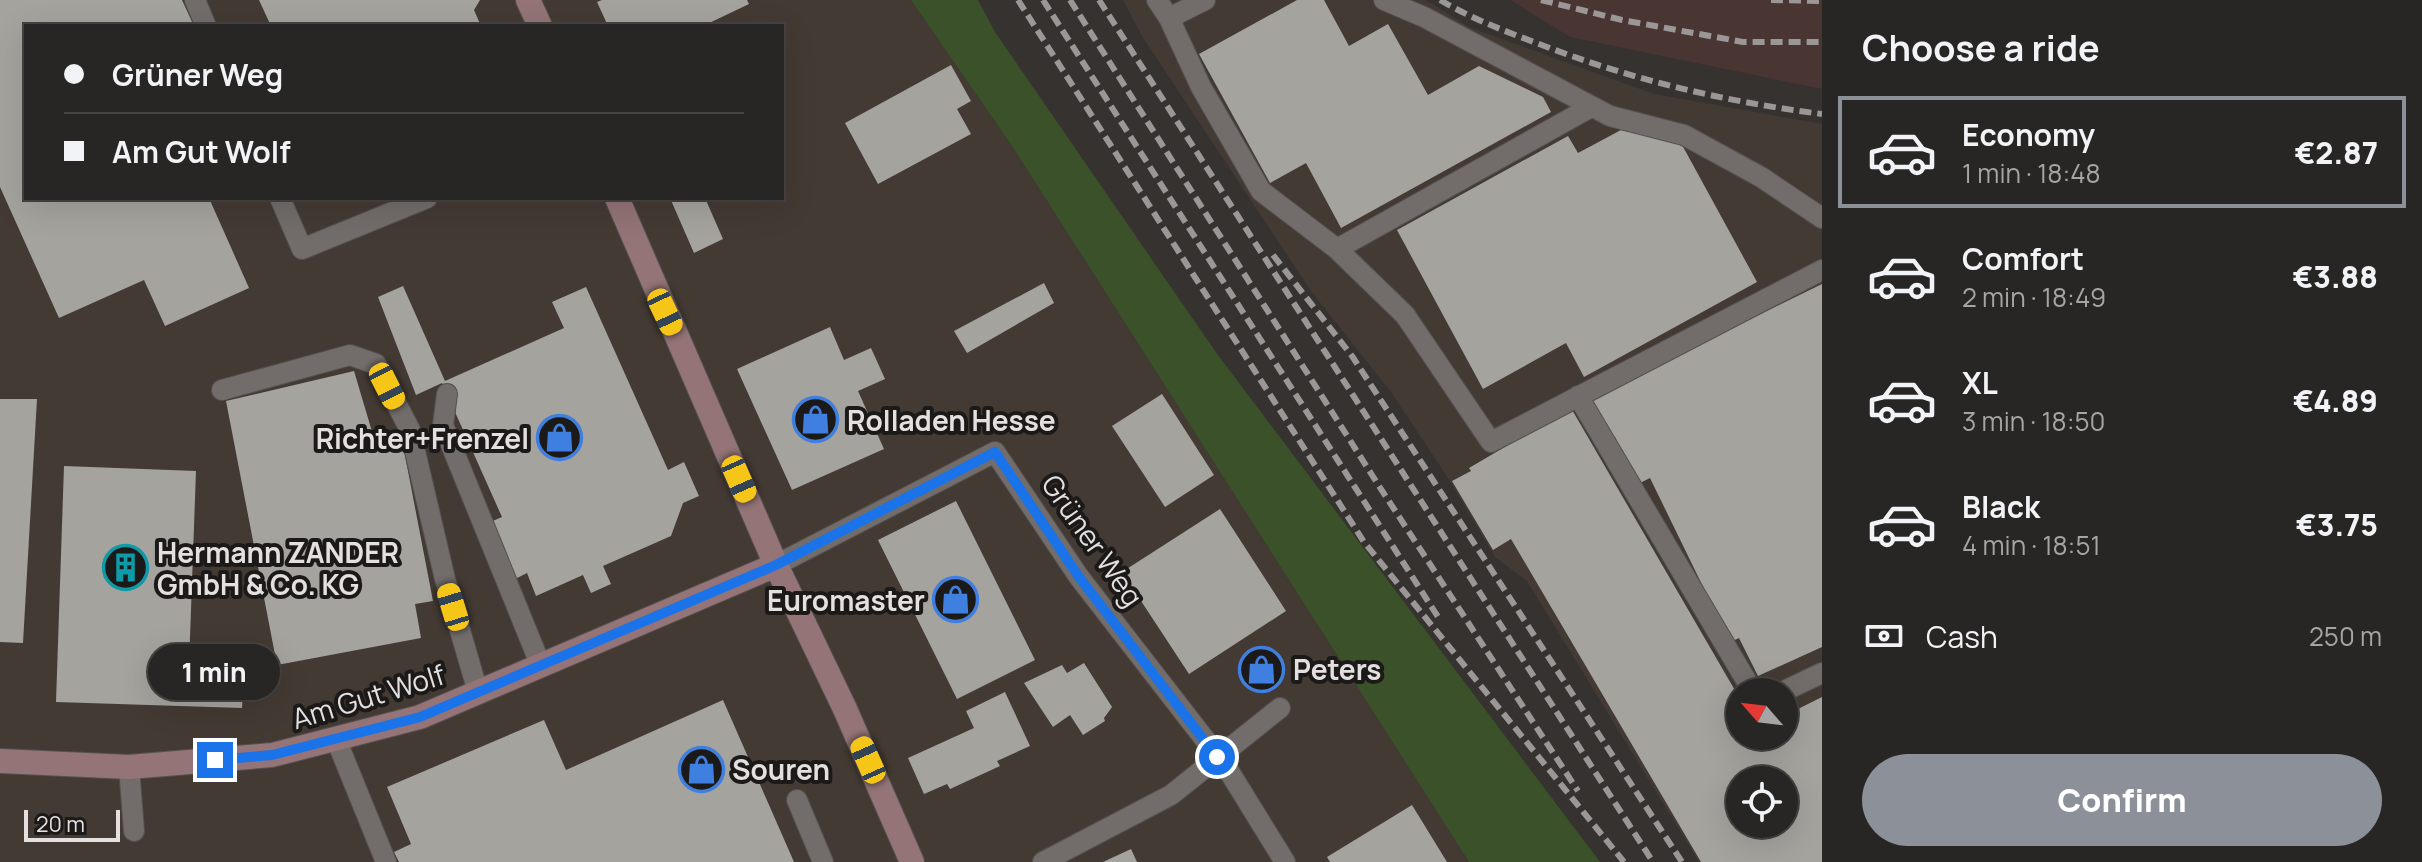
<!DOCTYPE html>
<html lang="en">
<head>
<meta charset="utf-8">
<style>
	:root { --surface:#282624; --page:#302e2c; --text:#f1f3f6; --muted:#a5a5a6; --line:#444341; --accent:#8c9099 }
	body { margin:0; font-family:Manrope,sans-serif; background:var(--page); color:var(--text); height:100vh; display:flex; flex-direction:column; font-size:30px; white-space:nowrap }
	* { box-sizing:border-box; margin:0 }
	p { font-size:26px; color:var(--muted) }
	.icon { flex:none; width:44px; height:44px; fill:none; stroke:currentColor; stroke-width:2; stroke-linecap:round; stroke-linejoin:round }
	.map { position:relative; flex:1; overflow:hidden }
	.drawer { display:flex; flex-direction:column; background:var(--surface); width:600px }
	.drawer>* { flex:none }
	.guide { position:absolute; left:24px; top:24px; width:760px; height:176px; border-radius:0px; box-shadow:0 8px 32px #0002,0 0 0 2px var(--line); display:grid; align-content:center; height:176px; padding:0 40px; background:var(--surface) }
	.needle { width:52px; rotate:298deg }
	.fabs { position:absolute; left:1726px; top:678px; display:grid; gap:16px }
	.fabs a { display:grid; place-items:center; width:72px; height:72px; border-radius:50%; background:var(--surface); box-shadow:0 8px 32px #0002,0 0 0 2px var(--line); font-size:40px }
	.scale { position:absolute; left:24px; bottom:20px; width:96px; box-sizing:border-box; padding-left:8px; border:4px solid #e3e0df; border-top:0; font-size:22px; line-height:28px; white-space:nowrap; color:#e3e0df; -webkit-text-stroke:6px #1c1a19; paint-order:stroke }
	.end { position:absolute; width:36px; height:36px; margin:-18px; border:10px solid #1a73e8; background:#fff; box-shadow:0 0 0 4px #fff }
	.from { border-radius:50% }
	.bubble { position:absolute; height:56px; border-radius:28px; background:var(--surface); box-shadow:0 8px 32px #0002,0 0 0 2px var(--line); font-size:26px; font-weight:800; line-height:56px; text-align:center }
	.car { position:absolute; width:24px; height:48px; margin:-24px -12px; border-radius:10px; box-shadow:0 0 6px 2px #0007; background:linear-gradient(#f5c518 24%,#345 0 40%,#f5c518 0 76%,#345 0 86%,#f5c518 0) }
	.guide b { display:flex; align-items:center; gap:28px; height:76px; font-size:30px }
	.guide b+b { border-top:2px solid var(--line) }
	.guide i { width:20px; height:20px; background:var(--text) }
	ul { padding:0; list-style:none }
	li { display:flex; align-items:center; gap:24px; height:112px; margin:0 16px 12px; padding:0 24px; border:4px solid transparent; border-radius:0px }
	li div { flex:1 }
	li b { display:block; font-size:30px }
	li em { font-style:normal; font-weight:800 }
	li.active { border-color:var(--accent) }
	li>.icon { width:72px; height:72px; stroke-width:1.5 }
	h2 { padding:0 40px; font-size:36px; line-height:96px }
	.pay { display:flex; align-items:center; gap:20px; height:88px; padding:0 40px; font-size:30px }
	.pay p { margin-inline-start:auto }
	.cta { display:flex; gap:16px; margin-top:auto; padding:16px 40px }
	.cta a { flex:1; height:92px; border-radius:48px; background:var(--accent); color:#fff; font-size:32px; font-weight:800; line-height:92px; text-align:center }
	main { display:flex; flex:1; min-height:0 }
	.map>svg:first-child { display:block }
	.built { fill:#443a34; fill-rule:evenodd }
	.industrial { fill:#493531 }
	.green { fill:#3b5129 }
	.building { fill:#a5a39e; fill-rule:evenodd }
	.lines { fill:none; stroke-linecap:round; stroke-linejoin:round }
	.lane-casing { stroke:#555150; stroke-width:22 }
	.secondary-casing { stroke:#555150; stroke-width:26 }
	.lane { stroke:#726d6a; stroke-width:20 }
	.secondary { stroke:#947476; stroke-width:24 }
	.rail { stroke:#9b9796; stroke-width:6; stroke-dasharray:12 6; stroke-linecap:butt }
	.route { stroke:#1a73e8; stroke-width:10 }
	.labels { text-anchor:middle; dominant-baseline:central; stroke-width:8; stroke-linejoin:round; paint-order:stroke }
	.poi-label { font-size:28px; font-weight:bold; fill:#e3e0df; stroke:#1c1a19; text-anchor:start }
	.street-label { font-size:28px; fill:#e3e0df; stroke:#1c1a19 }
</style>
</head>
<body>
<main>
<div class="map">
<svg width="1822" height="862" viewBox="0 0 1822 862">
	<rect width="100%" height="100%" fill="#363230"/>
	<path class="built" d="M0 0H911L1012 146 1469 862H0ZM26 26H782V198H26Z
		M1123 0H1426L1469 27 1654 94 1822 124V862H1699L1527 581 1495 557 1450 481 1391 392 1311 291 1142 36ZM1740 692H1784V736H1740ZM1740 780H1784V824H1740Z"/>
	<path class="industrial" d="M1510 0H1822V89L1570 37Z"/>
	<path class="green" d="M911 0H978L995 32 1215 351 1600 862H1469L1012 146Z"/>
	<path class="building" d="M0 0H182L194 26H26V198H209L249 288 165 326 144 280 59 318 0 187Z
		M259 0H480L474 10 481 26H271Z
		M602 0H747L749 4 703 26H608L597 2Z
		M1297 0H1324L1349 46 1388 24 1428 95 1479 66 1543 97 1551 112 1341 228 1306 163 1270 183 1199 54Z
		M951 65 971 101 957 109 971 134 878 184 845 123Z
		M1621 130 1681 143 1757 282 1584 377 1566 343 1483 389 1397 230 1568 136 1578 153Z
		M670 198H705L723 239 694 253Z
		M1044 283 1054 303 967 353 954 331Z
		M1822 284V647L1758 676 1739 638 1730 642 1650 478 1638 484 1615 437 1610 440 1585 400Z
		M403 286 445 381 564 328 552 302 586 287 668 470 684 462 699 496 683 503 671 536 603 566 611 584 591 593 583 575 536 596 527 573 513 580 488 523 502 517 442 383 416 395 378 297Z
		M830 327 844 360 871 348 885 379 858 391 884 449 792 490 737 369Z
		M354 371 376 445 402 440 433 601 415 604 421 638 277 665 226 401Z
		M1162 394 1214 475 1165 507 1112 426Z
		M0 399H37L23 643 0 642Z
		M1571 408 1740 699V736H1784V716L1822 697V862H1701L1511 539 1493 550 1452 481 1471 471 1469 468ZM1740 780H1784V824H1740Z
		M64 466 196 471 189 665 244 667 242 708 56 702Z
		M956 501 1035 660 957 699 878 540Z
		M1220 509 1286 611 1189 674 1122 572Z
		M1084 663 1112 707 1104 718 1105 721 1083 735 1070 715 1053 727 1024 683 1062 665 1067 673Z
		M1005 692 1030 746 997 761 1000 766 950 789 947 784 924 794 908 758 974 728 966 711Z
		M723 700 794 862H399L394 852 411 844 387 787 544 720 566 770Z
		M1412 805 1447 862H1330L1327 857Z
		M1131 849 1137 862H1103Z"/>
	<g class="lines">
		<defs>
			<path id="lane" d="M195 0 206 26
				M1157 0 1169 18
				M1205 0 1169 18 1201 87 1261 191 1337 249 1405 315 1491 442 1822 270
				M1384 0 1424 17 1610 116 1684 135 1761 177 1822 218
				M280 198 302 249 427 198
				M1337 249 1591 107
				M222 390 350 355 376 364 410 430 445 579 478 692
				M447 394 443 425 541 666
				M1578 396 1753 692
				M776 565 995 452 1079 577 1227 768 1285 862
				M1782 692 1822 673
				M336 739 386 862
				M129 767 134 831
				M797 800 823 862
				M1043 862 1171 795 1280 708"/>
			<path id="secondary" d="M528 0 540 26
				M617 198 776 565 845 709 912 862
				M0 761 129 767 272 755 420 717 776 565"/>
		</defs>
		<use href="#lane" class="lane-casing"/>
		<use href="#secondary" class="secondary-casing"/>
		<use href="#lane" class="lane"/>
		<use href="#secondary" class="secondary"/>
		<path class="rail" d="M1018 0 1364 542 1624 862
			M1043 0 1440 620
			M1070 0 1379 486 1578 791
			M1099 0 1653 862
			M1440 0C1474 20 1510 33 1547 47 1637 81 1727 102 1822 114
			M1541 0 1622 20 1743 42H1822
			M1771 0 1822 1
			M1273 255 1352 356 1682 862"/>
	</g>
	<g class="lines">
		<path class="route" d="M215 760 272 755 420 717 776 565 995 452 1079 577 1217 757"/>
	</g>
	<defs>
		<symbol id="shop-ring" viewBox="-11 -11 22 22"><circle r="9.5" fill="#1c1a19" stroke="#3f7fe0" stroke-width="1.5"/><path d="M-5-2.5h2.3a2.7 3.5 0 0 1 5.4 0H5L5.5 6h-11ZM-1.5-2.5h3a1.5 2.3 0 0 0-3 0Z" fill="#3f7fe0"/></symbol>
		<symbol id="building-ring" viewBox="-11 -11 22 22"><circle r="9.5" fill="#1c1a19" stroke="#0f9aa8" stroke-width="1.5"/><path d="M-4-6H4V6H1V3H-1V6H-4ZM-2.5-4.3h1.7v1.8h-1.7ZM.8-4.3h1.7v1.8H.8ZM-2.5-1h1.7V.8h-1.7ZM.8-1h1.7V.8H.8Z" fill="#0f9aa8"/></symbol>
	</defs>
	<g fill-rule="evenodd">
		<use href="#shop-ring" x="790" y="394" width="51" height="51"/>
		<use href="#shop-ring" x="534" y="412" width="51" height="51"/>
		<use href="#building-ring" x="100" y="542" width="51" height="51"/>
		<use href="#shop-ring" x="930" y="574" width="51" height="51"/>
		<use href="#shop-ring" x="1236" y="644" width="51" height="51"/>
		<use href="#shop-ring" x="676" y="744" width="51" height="51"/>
	</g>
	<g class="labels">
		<g class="poi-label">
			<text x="847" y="420">Rolladen Hesse</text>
			<text x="529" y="438" text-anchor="end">Richter+Frenzel</text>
			<text x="157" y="552">Hermann ZANDER<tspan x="157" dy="32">GmbH &amp; Co. KG</tspan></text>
			<text x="925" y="600" text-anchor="end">Euromaster</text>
			<text x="1293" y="669">Peters</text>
			<text x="732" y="769">Souren</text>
		</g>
		<g class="street-label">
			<text transform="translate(1093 540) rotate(55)">Grüner Weg</text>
			<text transform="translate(368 696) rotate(-17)">Am Gut Wolf</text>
		</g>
	</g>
</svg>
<div class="fabs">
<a><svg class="needle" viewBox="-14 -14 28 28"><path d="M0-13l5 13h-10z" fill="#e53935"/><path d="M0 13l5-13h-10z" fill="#a5a5a6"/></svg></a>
<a><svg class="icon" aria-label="locate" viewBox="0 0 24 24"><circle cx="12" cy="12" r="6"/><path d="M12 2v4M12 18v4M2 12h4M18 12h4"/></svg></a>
</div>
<div class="scale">20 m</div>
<i class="end from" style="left:1217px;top:757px"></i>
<i class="end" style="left:215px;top:760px"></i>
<div class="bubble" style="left:148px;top:644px;width:132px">1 min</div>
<i class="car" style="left:665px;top:312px;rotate:155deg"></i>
<i class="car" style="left:387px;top:386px;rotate:153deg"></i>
<i class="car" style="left:739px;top:479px;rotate:156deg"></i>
<i class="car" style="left:453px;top:607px;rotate:343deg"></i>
<i class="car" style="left:868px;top:760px;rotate:336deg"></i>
<div class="guide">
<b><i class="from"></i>Grüner Weg</b>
<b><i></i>Am Gut Wolf</b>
</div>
</div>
<section class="drawer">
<h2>Choose a ride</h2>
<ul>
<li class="active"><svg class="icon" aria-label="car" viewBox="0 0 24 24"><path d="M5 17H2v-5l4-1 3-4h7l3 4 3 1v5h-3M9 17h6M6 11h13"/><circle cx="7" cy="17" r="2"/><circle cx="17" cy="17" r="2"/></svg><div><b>Economy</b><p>1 min · 18:48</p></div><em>€2.87</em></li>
<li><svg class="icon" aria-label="car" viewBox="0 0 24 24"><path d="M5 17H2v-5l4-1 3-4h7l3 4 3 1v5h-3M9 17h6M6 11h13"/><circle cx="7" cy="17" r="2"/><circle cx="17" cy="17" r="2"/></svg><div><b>Comfort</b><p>2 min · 18:49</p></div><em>€3.88</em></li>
<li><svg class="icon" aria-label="car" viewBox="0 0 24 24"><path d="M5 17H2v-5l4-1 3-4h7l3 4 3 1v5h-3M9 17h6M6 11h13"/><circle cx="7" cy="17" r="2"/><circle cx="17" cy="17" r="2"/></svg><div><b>XL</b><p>3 min · 18:50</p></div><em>€4.89</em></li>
<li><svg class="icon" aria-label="car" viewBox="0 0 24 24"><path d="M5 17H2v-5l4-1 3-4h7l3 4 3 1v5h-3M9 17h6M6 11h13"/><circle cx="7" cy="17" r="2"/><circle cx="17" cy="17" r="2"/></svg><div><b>Black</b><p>4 min · 18:51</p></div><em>€3.75</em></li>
</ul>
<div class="pay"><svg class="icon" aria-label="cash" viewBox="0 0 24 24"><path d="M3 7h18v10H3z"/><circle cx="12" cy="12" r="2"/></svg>Cash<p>250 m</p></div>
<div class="cta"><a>Confirm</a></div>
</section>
</main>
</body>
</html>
